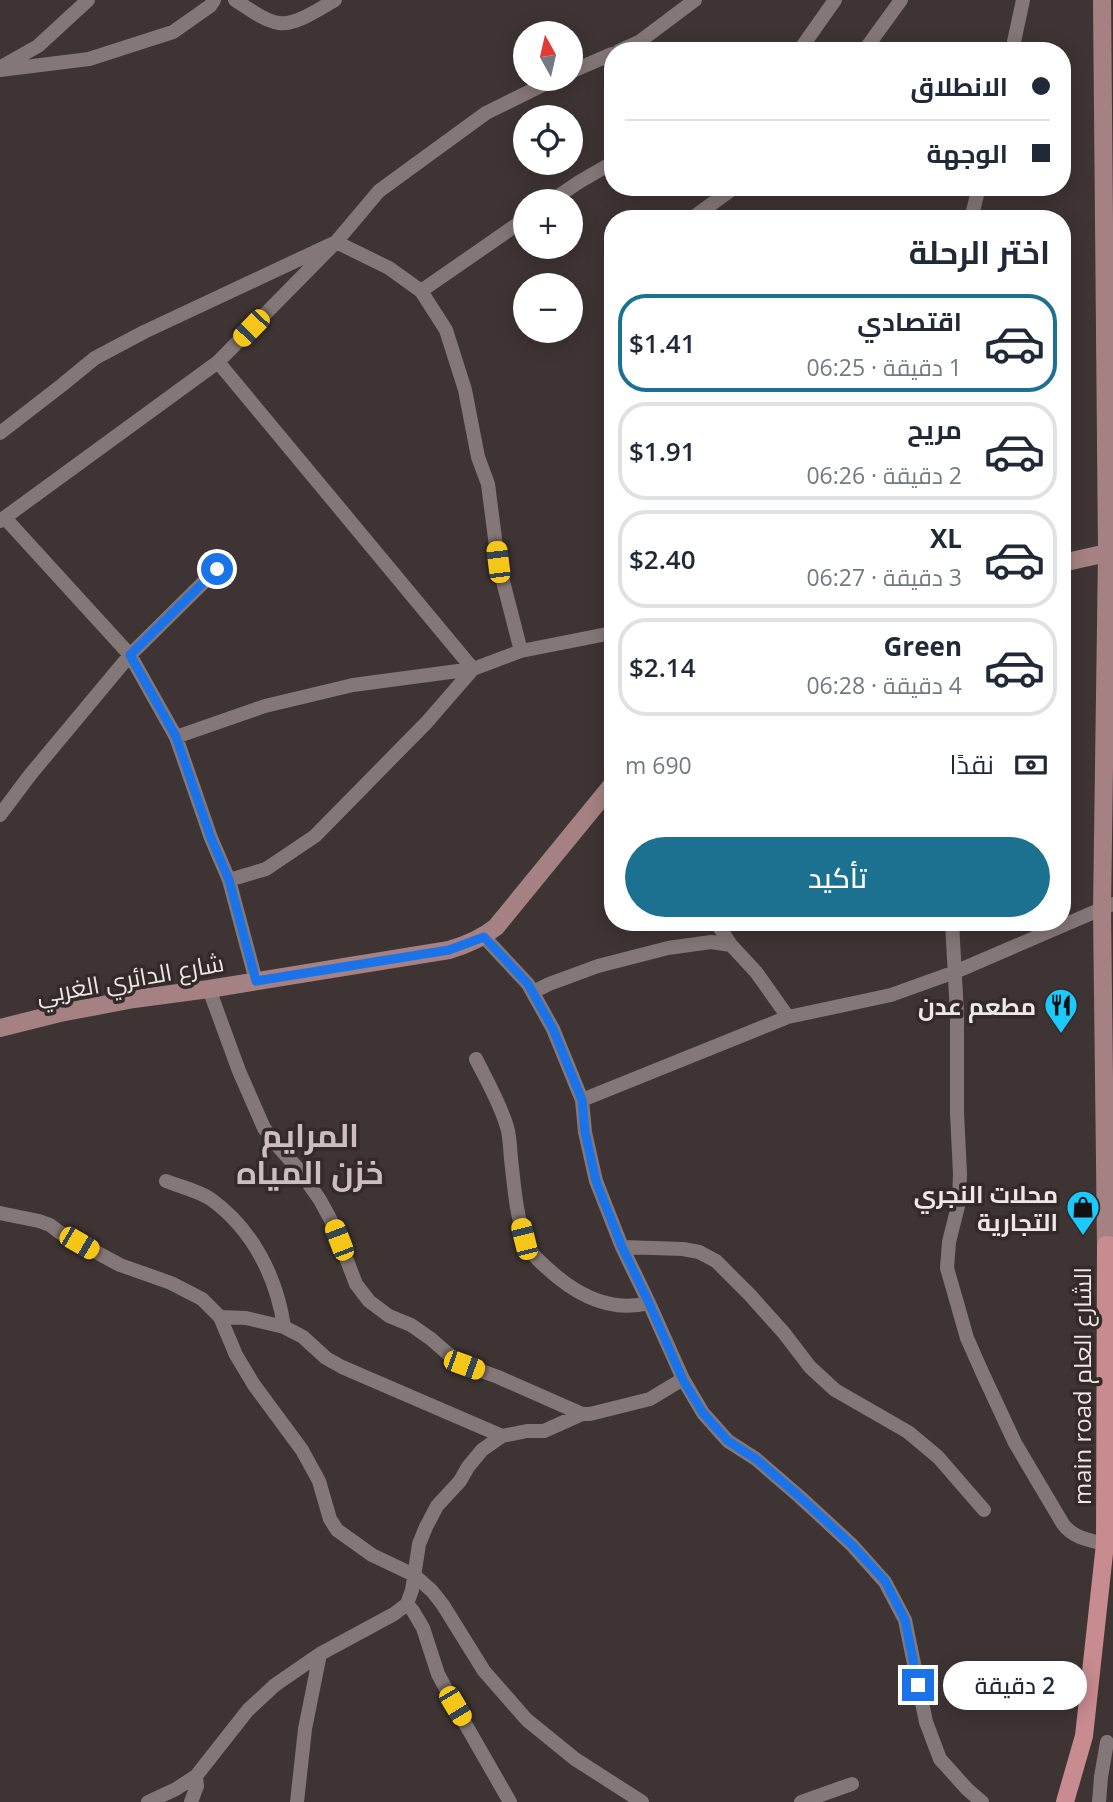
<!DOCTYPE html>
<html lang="ar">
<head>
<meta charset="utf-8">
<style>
	:root { --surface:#fff; --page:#f2f2f3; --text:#1f2937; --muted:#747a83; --line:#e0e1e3; --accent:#1d7190 }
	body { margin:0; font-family:"Open Sans",Cairo,sans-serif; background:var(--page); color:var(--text); direction:rtl; height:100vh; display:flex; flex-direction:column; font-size:26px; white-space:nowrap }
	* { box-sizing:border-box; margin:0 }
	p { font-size:23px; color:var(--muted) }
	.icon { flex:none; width:38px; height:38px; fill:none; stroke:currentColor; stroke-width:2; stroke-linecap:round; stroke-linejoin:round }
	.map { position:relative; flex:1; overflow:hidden; direction:ltr }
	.details { position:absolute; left:604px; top:210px; width:467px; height:721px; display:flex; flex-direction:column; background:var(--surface); border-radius:28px; box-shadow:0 4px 18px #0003; direction:rtl }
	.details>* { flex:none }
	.banner { position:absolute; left:604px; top:42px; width:467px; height:154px; border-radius:28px; box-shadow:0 4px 18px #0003; direction:rtl; display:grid; align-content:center; height:154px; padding:0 21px; background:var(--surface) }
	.needle { width:46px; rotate:352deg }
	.controls { position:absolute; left:513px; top:21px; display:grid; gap:14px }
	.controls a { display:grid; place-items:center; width:70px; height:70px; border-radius:50%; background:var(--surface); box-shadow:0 4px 18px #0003; font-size:35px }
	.end { position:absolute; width:32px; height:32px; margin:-16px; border:9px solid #1a73e8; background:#fff; box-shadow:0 0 0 4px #fff }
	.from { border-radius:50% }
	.bubble { position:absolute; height:49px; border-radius:24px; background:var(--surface); box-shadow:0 4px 18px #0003; font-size:23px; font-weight:600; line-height:49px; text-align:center; direction:rtl }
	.car { position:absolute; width:21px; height:42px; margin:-21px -10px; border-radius:9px; box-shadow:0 0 5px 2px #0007; background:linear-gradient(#f5c518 24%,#345 0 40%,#f5c518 0 76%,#345 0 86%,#f5c518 0) }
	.banner b { display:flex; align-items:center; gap:24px; height:66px; font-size:26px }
	.banner b+b { border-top:2px solid var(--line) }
	.banner i { width:18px; height:18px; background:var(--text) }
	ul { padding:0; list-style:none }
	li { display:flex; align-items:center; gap:21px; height:98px; margin:0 14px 10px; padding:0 7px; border:4px solid var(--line); border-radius:28px }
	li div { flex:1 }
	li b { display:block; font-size:26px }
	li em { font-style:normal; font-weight:600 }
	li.active { border-color:var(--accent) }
	li>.icon { width:63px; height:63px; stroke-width:1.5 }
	h2 { padding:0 21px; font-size:32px; line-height:84px }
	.pay { display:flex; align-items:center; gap:18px; height:77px; padding:0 21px; font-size:26px }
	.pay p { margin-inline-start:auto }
	.primary-button { display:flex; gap:14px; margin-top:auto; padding:14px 21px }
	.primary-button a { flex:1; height:80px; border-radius:42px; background:var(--accent); color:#fff; font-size:28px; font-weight:600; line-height:80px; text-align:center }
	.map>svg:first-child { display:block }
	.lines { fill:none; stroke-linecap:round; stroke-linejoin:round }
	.street { stroke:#847777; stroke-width:14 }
	.secondary { stroke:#a68183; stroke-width:18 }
	.primary { stroke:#c88b90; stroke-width:18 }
	.route { stroke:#1a73e8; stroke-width:9 }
	.labels { text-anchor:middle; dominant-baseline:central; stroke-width:7; stroke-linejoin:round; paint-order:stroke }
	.street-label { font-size:24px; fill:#efe8e8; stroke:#352a2a }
	.poi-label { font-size:24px; font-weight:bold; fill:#efe8e8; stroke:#352a2a; text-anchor:end }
	.district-label { font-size:32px; font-weight:bold; fill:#ccbdbe; stroke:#352a2a }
</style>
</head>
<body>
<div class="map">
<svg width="1113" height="1802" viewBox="0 0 1113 1802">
	<rect width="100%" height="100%" fill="#3f3434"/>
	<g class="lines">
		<path class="street" d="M235 0C248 8 264 21 279 23 295 26 321 8 335 0
			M619 51 639 42 695 0
			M799 51 835 0
			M864 51 901 0
			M1012 51 1023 0
			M1 67 38 46 88 0
			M0 70 89 59 173 32 210 6 214 0
			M570 72 612 54
			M551 201 579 182 612 163
			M691 219 735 187
			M971 219 979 187
			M421 291 525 219
			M218 362 473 669
			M0 433 62 385 95 358 144 332 336 242 389 268 421 291 446 330 465 390 478 457 488 484 498 562 521 651
			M5 518 130 655 176 737 211 838 229 880 256 981
			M0 521 218 362 336 242 379 191 486 113 555 79
			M176 737 265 706 353 685 473 669
			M0 815 30 775 130 655 217 569
			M229 880 266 869 315 836 427 722 473 669 521 651 612 633
			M716 922 731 945 756 972 788 1017
			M952 922 957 1014V1113L960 1174 959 1202 949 1242 947 1268 967 1338 982 1372 1015 1443 1063 1524C1073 1538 1089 1540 1105 1544L1112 1540
			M484 937 528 984 553 1029 582 1100 585 1132 596 1181 622 1247 649 1303 683 1379 703 1413 728 1441 756 1459 800 1497 852 1545 885 1582 905 1620 926 1722 940 1759 967 1789 982 1802
			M209 989 239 1071 264 1128 276 1144 299 1170 320 1200 333 1224 356 1284 369 1301 389 1316 411 1325 431 1339 447 1353 465 1365 498 1377 582 1414H590L650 1399 683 1379
			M533 992 549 984 598 966 668 948 711 942 731 945
			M476 1059C487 1081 500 1103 507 1127 510 1137 510 1149 511 1159 514 1184 516 1215 525 1239 529 1252 537 1259 547 1268 575 1294 610 1313 649 1303
			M582 1100 788 1017 891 995 955 972 1113 904
			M166 1181C181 1187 200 1191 212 1200 253 1230 277 1278 284 1327
			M0 1213 39 1221 50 1225 59 1232 120 1265 171 1283 202 1299 220 1317 236 1355 254 1385 302 1450 319 1481 330 1519 337 1530 372 1555 414 1575 432 1591 443 1605 484 1671 527 1720 575 1759 642 1802
			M622 1247 683 1249 699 1252 716 1261 750 1295 784 1333 810 1367 835 1390 908 1432 938 1457 984 1510
			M220 1317 246 1318 284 1327 303 1337 326 1358 342 1367 502 1436
			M407 1604 413 1611 423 1628 438 1674 455 1706 510 1802
			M148 1802 176 1789 196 1776 248 1710 275 1685 320 1654 394 1614 407 1604 412 1590 419 1544 426 1527 437 1506 460 1481 468 1467 482 1450 502 1436 527 1431H544L582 1414
			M191 1802 197 1786 196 1776
			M297 1802 305 1729 320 1654
			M801 1802 852 1784
			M1099 1802 1101 1777 1107 1742"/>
		<path class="secondary" d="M1102 0 1107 553 1102 910 1106 1245
			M1062 563 1107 553
			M0 1028 60 1013 134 999 209 989 449 950C466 945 481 939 496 927L612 785"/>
		<path class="primary" d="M1065 1802 1084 1736 1105 1544 1106 1245 1113 1246"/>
	</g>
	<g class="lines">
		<path class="route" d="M217 569 130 655 176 737 211 838 229 880 256 981 449 950 484 937 528 984 553 1029 582 1100 585 1132 596 1181 622 1247 649 1303 683 1380 703 1413 728 1441 756 1459 800 1497 852 1545 885 1581 905 1620 918 1685"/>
	</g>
	<defs>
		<symbol id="restaurant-pin" viewBox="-11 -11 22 30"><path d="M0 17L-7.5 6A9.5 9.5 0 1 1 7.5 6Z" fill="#1bcafc" stroke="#352a2a"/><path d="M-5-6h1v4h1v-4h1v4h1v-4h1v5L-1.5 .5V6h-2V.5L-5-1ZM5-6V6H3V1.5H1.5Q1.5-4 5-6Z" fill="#111"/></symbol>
		<symbol id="shop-pin" viewBox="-11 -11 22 30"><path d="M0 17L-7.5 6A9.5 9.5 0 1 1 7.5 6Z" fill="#1bcafc" stroke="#352a2a"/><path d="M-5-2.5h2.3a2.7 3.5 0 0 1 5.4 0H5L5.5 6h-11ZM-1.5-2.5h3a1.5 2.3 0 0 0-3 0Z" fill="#111"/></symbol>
	</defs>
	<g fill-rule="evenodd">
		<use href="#restaurant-pin" x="1042" y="986" width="38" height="52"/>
		<use href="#shop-pin" x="1064" y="1188" width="38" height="52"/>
	</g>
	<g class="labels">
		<g class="street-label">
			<text transform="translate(130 978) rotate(-10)">شارع الدائري الغربي</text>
			<text transform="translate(1081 1386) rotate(-90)">main road الشارع العام</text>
		</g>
		<g class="poi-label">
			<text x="1036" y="1005">مطعم عدن</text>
			<text x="1058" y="1193">محلات النجري<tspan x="1058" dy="28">التجارية</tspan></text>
		</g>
		<g class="district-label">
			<text x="310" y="1134">المرايم<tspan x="310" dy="37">خزن المياه</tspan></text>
		</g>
	</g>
</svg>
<div class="controls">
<a><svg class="needle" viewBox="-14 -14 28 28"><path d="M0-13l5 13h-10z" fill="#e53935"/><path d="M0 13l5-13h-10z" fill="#747a83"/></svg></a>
<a><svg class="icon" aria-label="locate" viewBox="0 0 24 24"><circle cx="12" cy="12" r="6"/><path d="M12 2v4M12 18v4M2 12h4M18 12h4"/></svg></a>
<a>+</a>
<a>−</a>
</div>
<i class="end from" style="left:217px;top:569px"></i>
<i class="end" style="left:918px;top:1685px"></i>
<div class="bubble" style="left:943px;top:1661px;width:144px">2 دقيقة</div>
<i class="car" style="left:251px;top:328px;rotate:224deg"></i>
<i class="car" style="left:498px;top:562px;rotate:353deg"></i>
<i class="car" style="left:524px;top:1239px;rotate:346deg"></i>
<i class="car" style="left:339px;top:1240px;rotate:339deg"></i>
<i class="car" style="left:79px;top:1243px;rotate:120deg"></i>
<i class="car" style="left:464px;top:1365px;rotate:110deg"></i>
<i class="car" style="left:455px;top:1706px;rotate:149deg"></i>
<div class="banner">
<b><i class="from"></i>الانطلاق</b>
<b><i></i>الوجهة</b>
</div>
<section class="details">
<h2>اختر الرحلة</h2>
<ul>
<li class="active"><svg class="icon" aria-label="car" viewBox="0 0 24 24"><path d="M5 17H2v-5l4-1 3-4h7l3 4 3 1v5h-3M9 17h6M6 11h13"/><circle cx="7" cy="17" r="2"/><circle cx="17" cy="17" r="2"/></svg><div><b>اقتصادي</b><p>1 دقيقة · 06:25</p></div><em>$1.41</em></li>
<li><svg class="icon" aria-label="car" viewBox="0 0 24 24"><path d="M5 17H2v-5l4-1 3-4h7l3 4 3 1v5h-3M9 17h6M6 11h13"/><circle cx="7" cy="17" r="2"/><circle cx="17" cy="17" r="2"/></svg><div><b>مريح</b><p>2 دقيقة · 06:26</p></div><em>$1.91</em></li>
<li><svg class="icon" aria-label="car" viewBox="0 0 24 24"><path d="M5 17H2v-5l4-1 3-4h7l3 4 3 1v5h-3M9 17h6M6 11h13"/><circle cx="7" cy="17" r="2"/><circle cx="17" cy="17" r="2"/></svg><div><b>XL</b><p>3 دقيقة · 06:27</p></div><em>$2.40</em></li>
<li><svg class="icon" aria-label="car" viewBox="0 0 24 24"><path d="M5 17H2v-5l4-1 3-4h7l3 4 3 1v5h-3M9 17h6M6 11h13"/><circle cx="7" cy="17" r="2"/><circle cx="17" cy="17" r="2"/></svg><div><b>Green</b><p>4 دقيقة · 06:28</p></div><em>$2.14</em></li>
</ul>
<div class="pay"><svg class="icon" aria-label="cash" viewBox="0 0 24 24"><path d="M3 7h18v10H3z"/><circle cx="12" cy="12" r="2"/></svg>نقدًا<p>690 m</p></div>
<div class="primary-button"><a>تأكيد</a></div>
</section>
</div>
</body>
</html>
